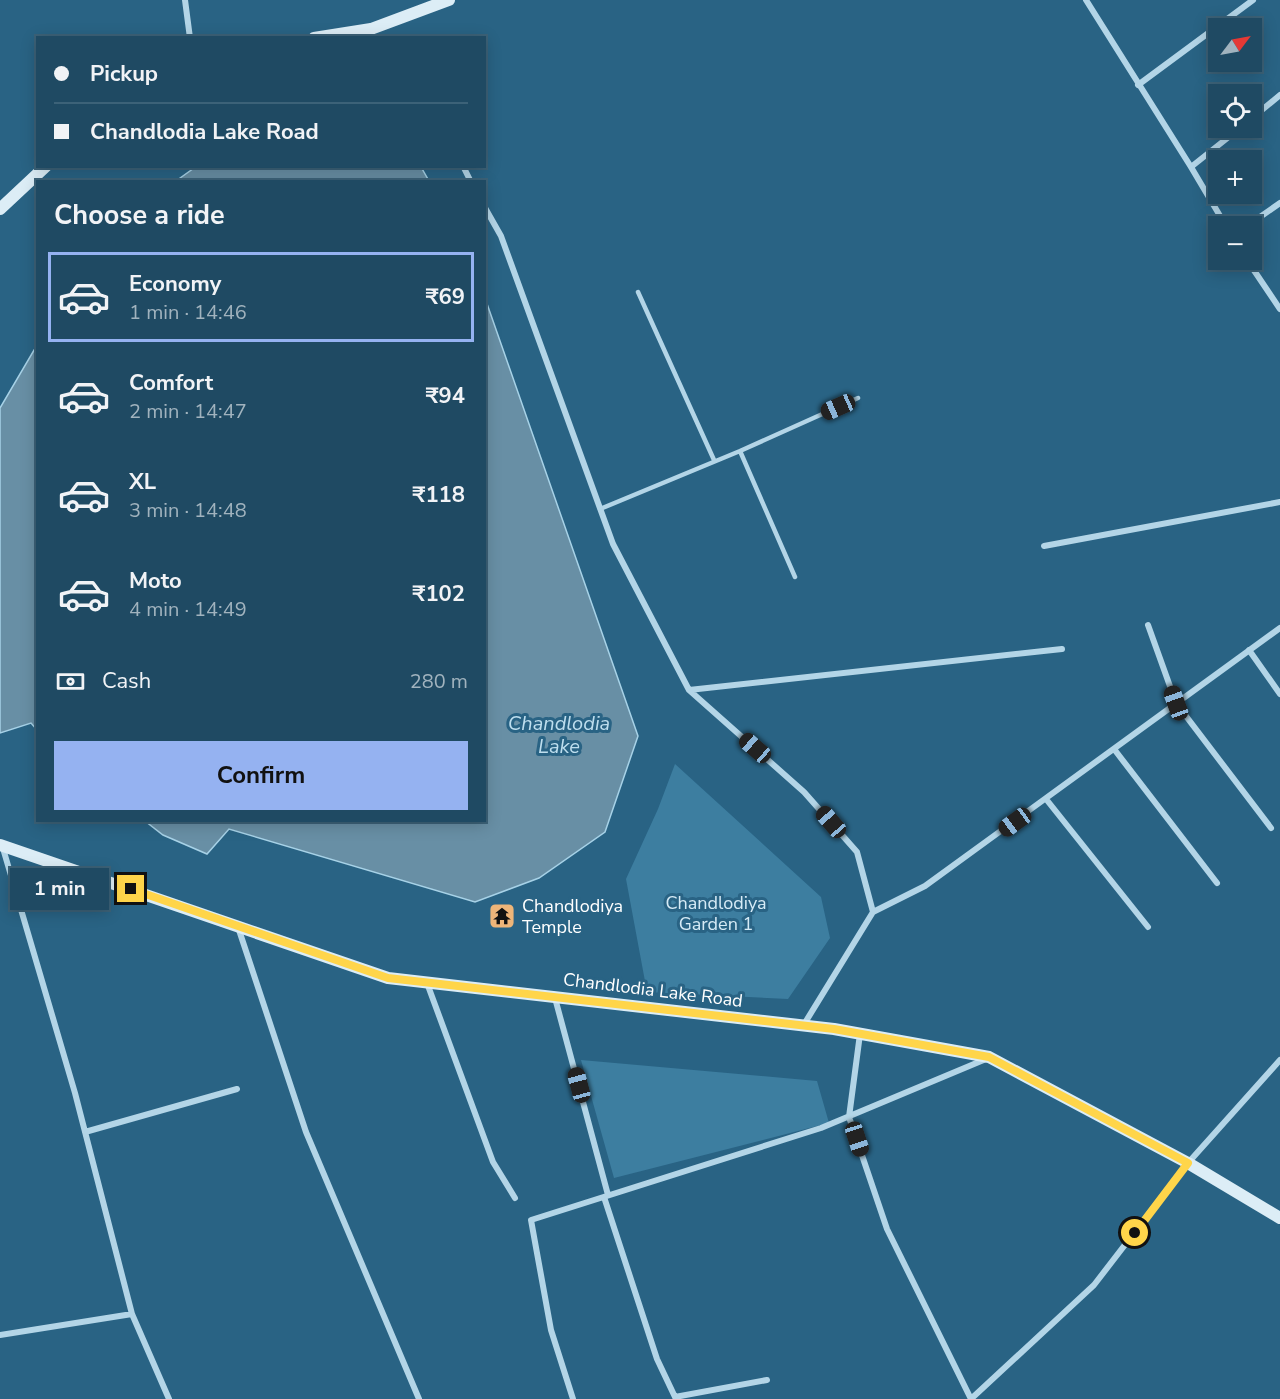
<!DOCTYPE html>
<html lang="en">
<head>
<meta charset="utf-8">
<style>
	:root { --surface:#1f4a63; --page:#275169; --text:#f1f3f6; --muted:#a1b3be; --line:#3c6278; --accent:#95b2f1 }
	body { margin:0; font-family:"Nunito Sans",sans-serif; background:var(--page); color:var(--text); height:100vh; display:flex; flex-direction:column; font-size:22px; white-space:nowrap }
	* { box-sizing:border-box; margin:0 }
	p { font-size:20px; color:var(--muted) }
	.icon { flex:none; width:33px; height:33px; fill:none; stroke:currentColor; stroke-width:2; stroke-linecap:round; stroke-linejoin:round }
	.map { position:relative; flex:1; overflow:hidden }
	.side { position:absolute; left:36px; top:180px; width:450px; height:642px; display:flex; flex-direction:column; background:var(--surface); border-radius:0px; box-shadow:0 3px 15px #0003,0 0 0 2px var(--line) }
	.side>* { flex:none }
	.guide { position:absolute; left:36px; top:36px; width:450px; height:132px; border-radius:0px; box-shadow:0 3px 15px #0003,0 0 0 2px var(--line); display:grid; align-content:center; height:132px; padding:0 18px; background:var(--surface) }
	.needle { width:39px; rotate:58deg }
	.fabs { position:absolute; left:1208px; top:18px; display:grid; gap:12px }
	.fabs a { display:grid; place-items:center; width:54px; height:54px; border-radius:0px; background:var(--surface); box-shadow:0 3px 15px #0003,0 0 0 2px var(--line); font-size:30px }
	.end { position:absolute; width:27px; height:27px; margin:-14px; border:8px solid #ffd54a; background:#111; box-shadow:0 0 0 3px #111 }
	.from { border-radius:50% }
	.bubble { position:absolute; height:42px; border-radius:0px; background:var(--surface); box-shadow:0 3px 15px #0003,0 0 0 2px var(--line); font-size:20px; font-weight:700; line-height:42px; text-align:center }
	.car { position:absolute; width:18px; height:36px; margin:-18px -9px; border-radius:8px; box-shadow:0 0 4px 2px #0007; background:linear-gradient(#222 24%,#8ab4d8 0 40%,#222 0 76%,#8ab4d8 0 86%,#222 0) }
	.guide b { display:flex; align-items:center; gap:21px; height:57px; font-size:22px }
	.guide b+b { border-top:2px solid var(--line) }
	.guide i { width:15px; height:15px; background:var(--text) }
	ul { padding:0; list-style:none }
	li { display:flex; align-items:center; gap:18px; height:90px; margin:0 12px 9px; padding:0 6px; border:3px solid transparent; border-radius:0px }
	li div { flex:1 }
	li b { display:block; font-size:22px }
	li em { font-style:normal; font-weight:700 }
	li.selected { border-color:var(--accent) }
	li>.icon { width:54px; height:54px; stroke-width:1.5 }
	h2 { padding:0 18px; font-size:27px; line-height:72px }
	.pay { display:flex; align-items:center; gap:15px; height:66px; padding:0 18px; font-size:22px }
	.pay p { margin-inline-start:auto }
	.button { display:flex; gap:12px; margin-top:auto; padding:12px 18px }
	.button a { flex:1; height:69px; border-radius:0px; background:var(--accent); color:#111; font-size:24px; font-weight:700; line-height:69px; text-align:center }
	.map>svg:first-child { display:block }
	.green { fill:#3d7ea0 }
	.water { fill:#688fa5; stroke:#a7d2e7; stroke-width:1.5 }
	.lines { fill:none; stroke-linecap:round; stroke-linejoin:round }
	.lane { stroke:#b3d5e7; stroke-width:4.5 }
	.street { stroke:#b3d5e7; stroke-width:6 }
	.secondary { stroke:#dcedf6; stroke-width:12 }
	.route { stroke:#ffd54a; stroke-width:8 }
	.labels { text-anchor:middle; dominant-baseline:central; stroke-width:6; stroke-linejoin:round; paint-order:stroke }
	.park-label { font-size:18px; fill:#d6ebf6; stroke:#296384 }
	.poi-label { font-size:18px; fill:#fff; stroke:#296384; text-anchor:start }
	.street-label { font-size:18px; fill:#fff; stroke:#296384 }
	.water-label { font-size:20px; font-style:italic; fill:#bedeee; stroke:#296384 }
</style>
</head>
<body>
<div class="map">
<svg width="1280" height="1399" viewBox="0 0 1280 1399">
	<rect width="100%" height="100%" fill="#296384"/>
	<path class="green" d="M675 764 821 897 830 938 788 999 647 992 626 879 658 809Z
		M581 1060 817 1081 829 1123 614 1178Z"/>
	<path class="water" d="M197 166 421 167 429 181H176Z
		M485 298 638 736 605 832 539 878 475 902 229 829 207 854 163 835 145 821 484 820Z
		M37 345V730L31 723 0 733V408Z"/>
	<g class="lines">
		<path class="lane" d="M638 292 714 460
			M740 451 795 577
			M600 509 740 451 858 398"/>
		<path class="street" d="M185 0 190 38
			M1086 0 1191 167 1226 226
			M1138 85 1253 0
			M1251 119 1280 95
			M463 166 471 182
			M1191 167 1240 128
			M484 206 501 236 613 544 689 690 804 792 857 852 873 912 803 1026
			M1247 226 1280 203
			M1247 260 1280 309
			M1044 546 1280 502
			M1148 625 1176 703 1271 828
			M1249 650 1280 694
			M689 690 1062 649
			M1114 749 1217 883
			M1046 799 1148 927
			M873 912 925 886 1280 628
			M238 927 306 1132 419 1399
			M427 983 493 1162 515 1198
			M555 998 608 1195
			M860 1034 849 1117 887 1229 971 1399
			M85 1132 237 1089
			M604 1197 657 1359 675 1397 767 1380
			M132 1314 169 1399
			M0 1335 132 1314 75 1093 2 845
			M573 1399 551 1330 531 1220 821 1128 986 1059
			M971 1399 1094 1285 1188 1163 1280 1060"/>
		<path class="secondary" d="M314 38 371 29 449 0
			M0 209 46 166
			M0 845 388 978 834 1029 989 1057 1188 1163 1280 1218"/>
	</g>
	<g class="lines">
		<path class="route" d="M131 889 388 978 834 1029 989 1057 1188 1163 1135 1233"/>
	</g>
	<defs>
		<symbol id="temple-square" viewBox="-11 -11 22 22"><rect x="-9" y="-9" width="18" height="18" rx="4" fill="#eeb579" stroke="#296384"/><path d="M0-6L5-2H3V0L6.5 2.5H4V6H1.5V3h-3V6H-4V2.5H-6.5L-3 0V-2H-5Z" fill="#111"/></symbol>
	</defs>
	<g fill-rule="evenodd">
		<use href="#temple-square" x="487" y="901" width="30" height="30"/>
	</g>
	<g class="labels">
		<g class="park-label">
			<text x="716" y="903">Chandlodiya<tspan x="716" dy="21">Garden 1</tspan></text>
		</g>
		<g class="poi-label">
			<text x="522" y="906">Chandlodiya<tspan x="522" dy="21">Temple</tspan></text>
		</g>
		<g class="street-label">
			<text transform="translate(653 990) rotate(7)">Chandlodia Lake Road</text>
		</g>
		<g class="water-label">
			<text x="559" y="723">Chandlodia<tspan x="559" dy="23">Lake</tspan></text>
		</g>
	</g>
</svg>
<div class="fabs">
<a><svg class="needle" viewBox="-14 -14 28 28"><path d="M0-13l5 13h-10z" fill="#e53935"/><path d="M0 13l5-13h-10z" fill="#a1b3be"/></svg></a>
<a><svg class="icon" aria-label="locate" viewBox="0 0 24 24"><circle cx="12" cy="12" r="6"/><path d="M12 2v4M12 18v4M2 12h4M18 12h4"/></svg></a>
<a>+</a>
<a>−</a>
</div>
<i class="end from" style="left:1135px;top:1233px"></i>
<i class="end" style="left:131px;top:889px"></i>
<div class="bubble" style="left:10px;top:868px;width:99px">1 min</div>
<i class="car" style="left:838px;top:407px;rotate:246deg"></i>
<i class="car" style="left:1176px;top:703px;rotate:340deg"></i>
<i class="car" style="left:755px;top:748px;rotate:311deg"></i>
<i class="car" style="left:831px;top:822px;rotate:319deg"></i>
<i class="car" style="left:1015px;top:822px;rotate:234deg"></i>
<i class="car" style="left:579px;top:1085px;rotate:345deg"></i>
<i class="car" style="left:857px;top:1139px;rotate:162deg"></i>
<div class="guide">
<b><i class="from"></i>Pickup</b>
<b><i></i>Chandlodia Lake Road</b>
</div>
<section class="side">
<h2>Choose a ride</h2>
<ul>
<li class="selected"><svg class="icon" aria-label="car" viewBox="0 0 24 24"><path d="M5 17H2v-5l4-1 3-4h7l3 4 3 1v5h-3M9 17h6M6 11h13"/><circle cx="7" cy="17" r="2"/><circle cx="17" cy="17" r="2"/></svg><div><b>Economy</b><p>1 min · 14:46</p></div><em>₹69</em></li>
<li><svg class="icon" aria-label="car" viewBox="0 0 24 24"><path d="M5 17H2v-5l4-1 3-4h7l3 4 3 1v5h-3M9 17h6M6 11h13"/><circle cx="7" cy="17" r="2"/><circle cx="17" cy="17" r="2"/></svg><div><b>Comfort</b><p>2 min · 14:47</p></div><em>₹94</em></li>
<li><svg class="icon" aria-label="car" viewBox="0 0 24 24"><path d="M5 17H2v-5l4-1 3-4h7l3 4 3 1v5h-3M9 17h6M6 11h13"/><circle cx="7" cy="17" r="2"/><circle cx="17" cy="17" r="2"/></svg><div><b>XL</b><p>3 min · 14:48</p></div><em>₹118</em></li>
<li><svg class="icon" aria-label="car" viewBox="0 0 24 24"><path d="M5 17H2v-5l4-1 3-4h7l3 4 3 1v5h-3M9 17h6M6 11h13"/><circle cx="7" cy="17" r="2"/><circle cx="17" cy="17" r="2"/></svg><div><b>Moto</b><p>4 min · 14:49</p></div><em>₹102</em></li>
</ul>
<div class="pay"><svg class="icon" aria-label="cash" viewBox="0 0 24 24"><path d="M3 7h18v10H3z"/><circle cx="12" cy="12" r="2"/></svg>Cash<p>280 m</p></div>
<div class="button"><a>Confirm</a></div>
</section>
</div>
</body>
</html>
